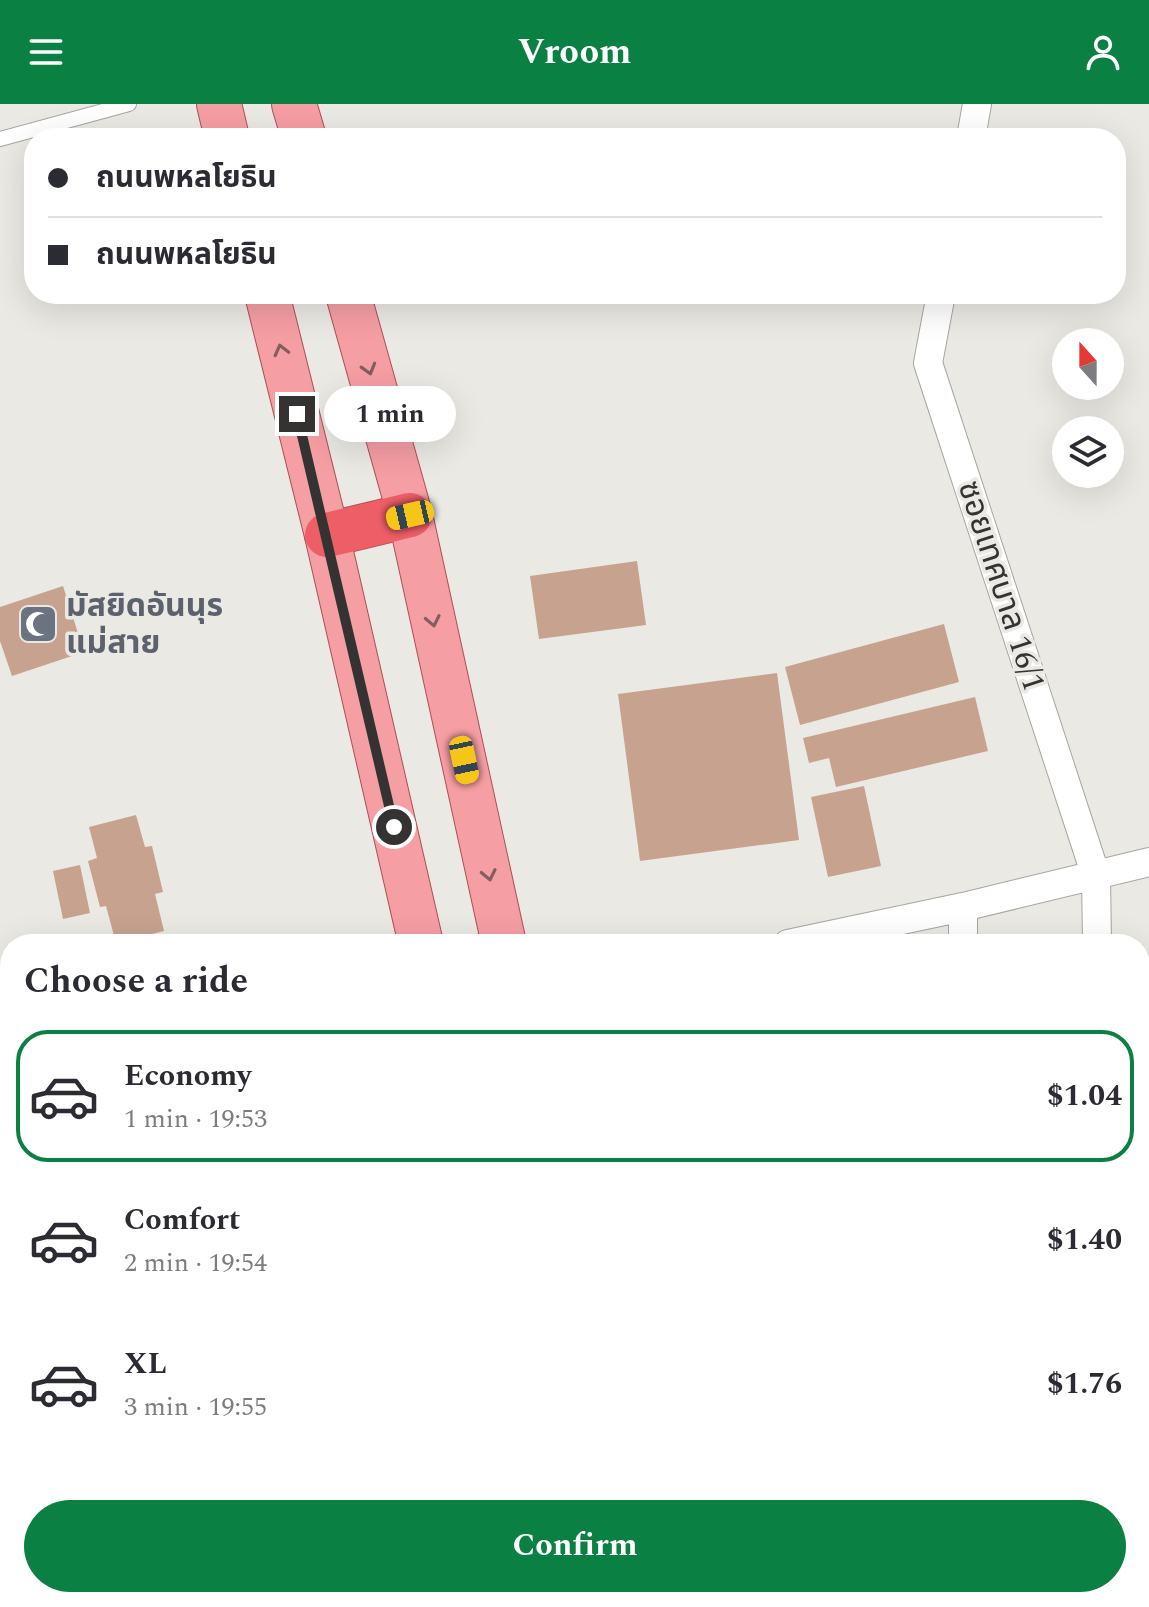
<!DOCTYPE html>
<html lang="en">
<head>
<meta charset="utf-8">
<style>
	:root { --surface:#fff; --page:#f7f7f7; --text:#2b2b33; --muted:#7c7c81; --line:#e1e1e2; --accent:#0b8043 }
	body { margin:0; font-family:Spectral,"Noto Sans Thai",serif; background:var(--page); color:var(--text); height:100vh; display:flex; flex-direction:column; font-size:30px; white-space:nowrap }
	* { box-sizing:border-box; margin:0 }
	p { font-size:26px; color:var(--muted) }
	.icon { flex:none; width:44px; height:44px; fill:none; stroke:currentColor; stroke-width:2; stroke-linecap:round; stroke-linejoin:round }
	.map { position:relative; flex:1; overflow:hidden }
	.panel { position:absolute; left:0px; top:830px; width:1150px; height:674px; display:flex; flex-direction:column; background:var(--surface); border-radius:32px 32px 0 0; box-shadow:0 8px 32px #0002 }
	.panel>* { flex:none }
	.guide { position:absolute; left:24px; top:24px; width:1102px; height:176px; border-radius:32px; box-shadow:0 8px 32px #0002; display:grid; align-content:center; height:176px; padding:0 24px; background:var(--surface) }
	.needle { width:52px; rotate:339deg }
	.tools { position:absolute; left:1052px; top:224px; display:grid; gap:16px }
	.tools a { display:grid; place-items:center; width:72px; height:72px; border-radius:50%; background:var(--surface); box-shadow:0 8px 32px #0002; font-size:40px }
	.end { position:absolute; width:36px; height:36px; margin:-18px; border:10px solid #343332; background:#fff; box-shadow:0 0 0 4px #fff }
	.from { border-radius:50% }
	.bubble { position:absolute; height:56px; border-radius:28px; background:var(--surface); box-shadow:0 8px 32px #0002; font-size:26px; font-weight:700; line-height:56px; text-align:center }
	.car { position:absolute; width:24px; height:48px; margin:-24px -12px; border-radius:10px; box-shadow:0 0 6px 2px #0007; background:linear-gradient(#f5c518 24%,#345 0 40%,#f5c518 0 76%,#345 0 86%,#f5c518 0) }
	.guide b { display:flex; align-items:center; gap:28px; height:76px; font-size:30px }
	.guide b+b { border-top:2px solid var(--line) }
	.guide i { width:20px; height:20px; background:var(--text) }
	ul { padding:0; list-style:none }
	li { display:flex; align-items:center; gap:24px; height:132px; margin:0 16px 12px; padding:0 8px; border:4px solid transparent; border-radius:32px }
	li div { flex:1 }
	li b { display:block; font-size:30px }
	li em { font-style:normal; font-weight:700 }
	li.on { border-color:var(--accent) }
	li>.icon { width:72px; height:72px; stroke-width:1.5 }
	h2 { padding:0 24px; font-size:36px; line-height:96px }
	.cta { display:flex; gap:16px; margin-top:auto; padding:16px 24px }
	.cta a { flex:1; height:92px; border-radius:48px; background:var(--accent); color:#fff; font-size:32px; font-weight:700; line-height:92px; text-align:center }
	header { display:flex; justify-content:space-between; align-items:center; height:104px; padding:0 24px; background:var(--accent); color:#fff; font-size:36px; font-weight:700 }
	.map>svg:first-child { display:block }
	.building { fill:#c7a38f }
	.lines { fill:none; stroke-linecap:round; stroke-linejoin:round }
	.lane-casing { stroke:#a8a5a1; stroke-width:16 }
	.street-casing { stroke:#a8a5a1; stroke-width:30 }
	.primary-casing { stroke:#ad4f54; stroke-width:46 }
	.highway-casing { stroke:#ad4f54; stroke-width:46 }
	.lane { stroke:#fff; stroke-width:14 }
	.street { stroke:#fff; stroke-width:28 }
	.primary { stroke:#f59ea4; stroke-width:44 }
	.highway { stroke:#ee5e67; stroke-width:44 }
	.oneway { stroke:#815e60 }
	.route { stroke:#343332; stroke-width:10 }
	.labels { text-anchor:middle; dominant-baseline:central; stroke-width:7; stroke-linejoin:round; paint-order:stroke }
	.street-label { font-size:32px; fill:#343332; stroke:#ebe9e4 }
	.worship-label { font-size:32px; font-weight:bold; fill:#5b616d; stroke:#ebe9e4; text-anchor:start }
</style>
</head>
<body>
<header><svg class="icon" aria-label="menu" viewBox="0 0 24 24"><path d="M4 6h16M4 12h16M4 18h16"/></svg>Vroom<svg class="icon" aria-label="person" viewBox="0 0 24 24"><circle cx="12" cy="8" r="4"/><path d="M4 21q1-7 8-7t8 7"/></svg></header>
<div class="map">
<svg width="1149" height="1503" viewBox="0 0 1149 1503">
	<rect width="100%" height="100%" fill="#ebe9e4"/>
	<path class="building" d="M637 457 646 521 539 535 530 472Z
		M63 482 84 548 12 572 0 537V503Z
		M944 520 959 578 800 621 785 563Z
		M777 569 799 736 640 757 618 590Z
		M975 593 988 647 836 683 829 654 809 659 803 634Z
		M864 682 881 762 828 773 811 693Z
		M136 711 145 743 152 742 163 788 155 790 164 827 116 839 106 802 100 803 88 757 97 754 89 723Z
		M80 761 90 809 63 815 53 767Z"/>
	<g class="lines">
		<defs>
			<path id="lane" d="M0 35 129 0
				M0 1094 10 1092
				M251 1494 252 1503"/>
			<path id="street" d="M971 34 977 0
				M941 190 928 259 1096 772 1097 840
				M788 840 963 803 1149 758
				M963 840V803
				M0 918 10 916
				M1140 1286H1149
				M0 1447 10 1446
				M969 1494V1503
				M1088 1503V1494"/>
			<path id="primary" d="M219 0 227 34
				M294 0 304 34
				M267 190 327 431 421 840
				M348 190 410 411 504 840
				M521 1494 522 1503
				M599 1494V1503"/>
			<path id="highway" d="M327 431 410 411"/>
		</defs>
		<use href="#lane" class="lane-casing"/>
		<use href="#street" class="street-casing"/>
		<use href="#primary" class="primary-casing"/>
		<use href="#highway" class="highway-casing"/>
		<use href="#lane" class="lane"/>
		<use href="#street" class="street"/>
		<use href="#primary" class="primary"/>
		<use href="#highway" class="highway"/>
	</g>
	<defs><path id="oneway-chevron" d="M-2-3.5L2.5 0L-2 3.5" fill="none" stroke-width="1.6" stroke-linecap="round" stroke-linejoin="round" transform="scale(2)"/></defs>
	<g class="oneway">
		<use href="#oneway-chevron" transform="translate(281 246) rotate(-104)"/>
		<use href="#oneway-chevron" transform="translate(369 265) rotate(74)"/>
		<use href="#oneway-chevron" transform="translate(433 517) rotate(78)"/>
		<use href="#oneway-chevron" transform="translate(489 771) rotate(78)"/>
	</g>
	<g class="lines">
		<path class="route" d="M297 310 394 723"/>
	</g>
	<defs>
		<symbol id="mosque-square" viewBox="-11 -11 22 22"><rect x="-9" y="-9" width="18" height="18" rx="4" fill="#6b7280" stroke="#ebe9e4"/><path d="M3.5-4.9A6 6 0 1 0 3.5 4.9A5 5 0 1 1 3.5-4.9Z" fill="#fff"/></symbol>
	</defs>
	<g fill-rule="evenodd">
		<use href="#mosque-square" x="16" y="498" width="44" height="44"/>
	</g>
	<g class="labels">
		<g class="street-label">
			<text transform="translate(1001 482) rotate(72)">ซอยเทศบาล 16/1</text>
		</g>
		<g class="worship-label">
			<text x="66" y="502">มัสยิดอันนุร<tspan x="66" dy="37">แม่สาย</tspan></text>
		</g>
	</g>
</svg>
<div class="tools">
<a><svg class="needle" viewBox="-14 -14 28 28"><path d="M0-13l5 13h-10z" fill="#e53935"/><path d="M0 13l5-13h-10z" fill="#7c7c81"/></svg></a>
<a><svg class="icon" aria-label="layers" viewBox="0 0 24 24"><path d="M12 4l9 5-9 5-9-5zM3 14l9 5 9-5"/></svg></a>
</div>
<i class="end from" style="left:394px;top:723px"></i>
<i class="end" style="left:297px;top:310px"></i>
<div class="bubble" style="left:324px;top:282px;width:132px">1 min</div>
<i class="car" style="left:410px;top:411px;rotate:257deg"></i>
<i class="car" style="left:464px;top:656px;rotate:168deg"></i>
<div class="guide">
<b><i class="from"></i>ถนนพหลโยธิน</b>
<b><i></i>ถนนพหลโยธิน</b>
</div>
<section class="panel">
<h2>Choose a ride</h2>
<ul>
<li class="on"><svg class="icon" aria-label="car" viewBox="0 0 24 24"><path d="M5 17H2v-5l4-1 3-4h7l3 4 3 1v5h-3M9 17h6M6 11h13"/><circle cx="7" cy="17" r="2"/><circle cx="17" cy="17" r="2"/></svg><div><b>Economy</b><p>1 min · 19:53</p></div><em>$1.04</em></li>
<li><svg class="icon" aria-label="car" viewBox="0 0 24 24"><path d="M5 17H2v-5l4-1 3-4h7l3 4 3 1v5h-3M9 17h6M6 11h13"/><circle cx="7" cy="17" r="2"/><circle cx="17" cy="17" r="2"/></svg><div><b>Comfort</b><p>2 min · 19:54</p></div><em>$1.40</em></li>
<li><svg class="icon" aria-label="car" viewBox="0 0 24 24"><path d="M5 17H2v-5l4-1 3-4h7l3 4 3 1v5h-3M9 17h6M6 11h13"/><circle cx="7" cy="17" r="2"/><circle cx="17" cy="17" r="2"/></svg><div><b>XL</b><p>3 min · 19:55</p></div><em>$1.76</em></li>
</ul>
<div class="cta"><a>Confirm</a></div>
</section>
</div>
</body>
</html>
